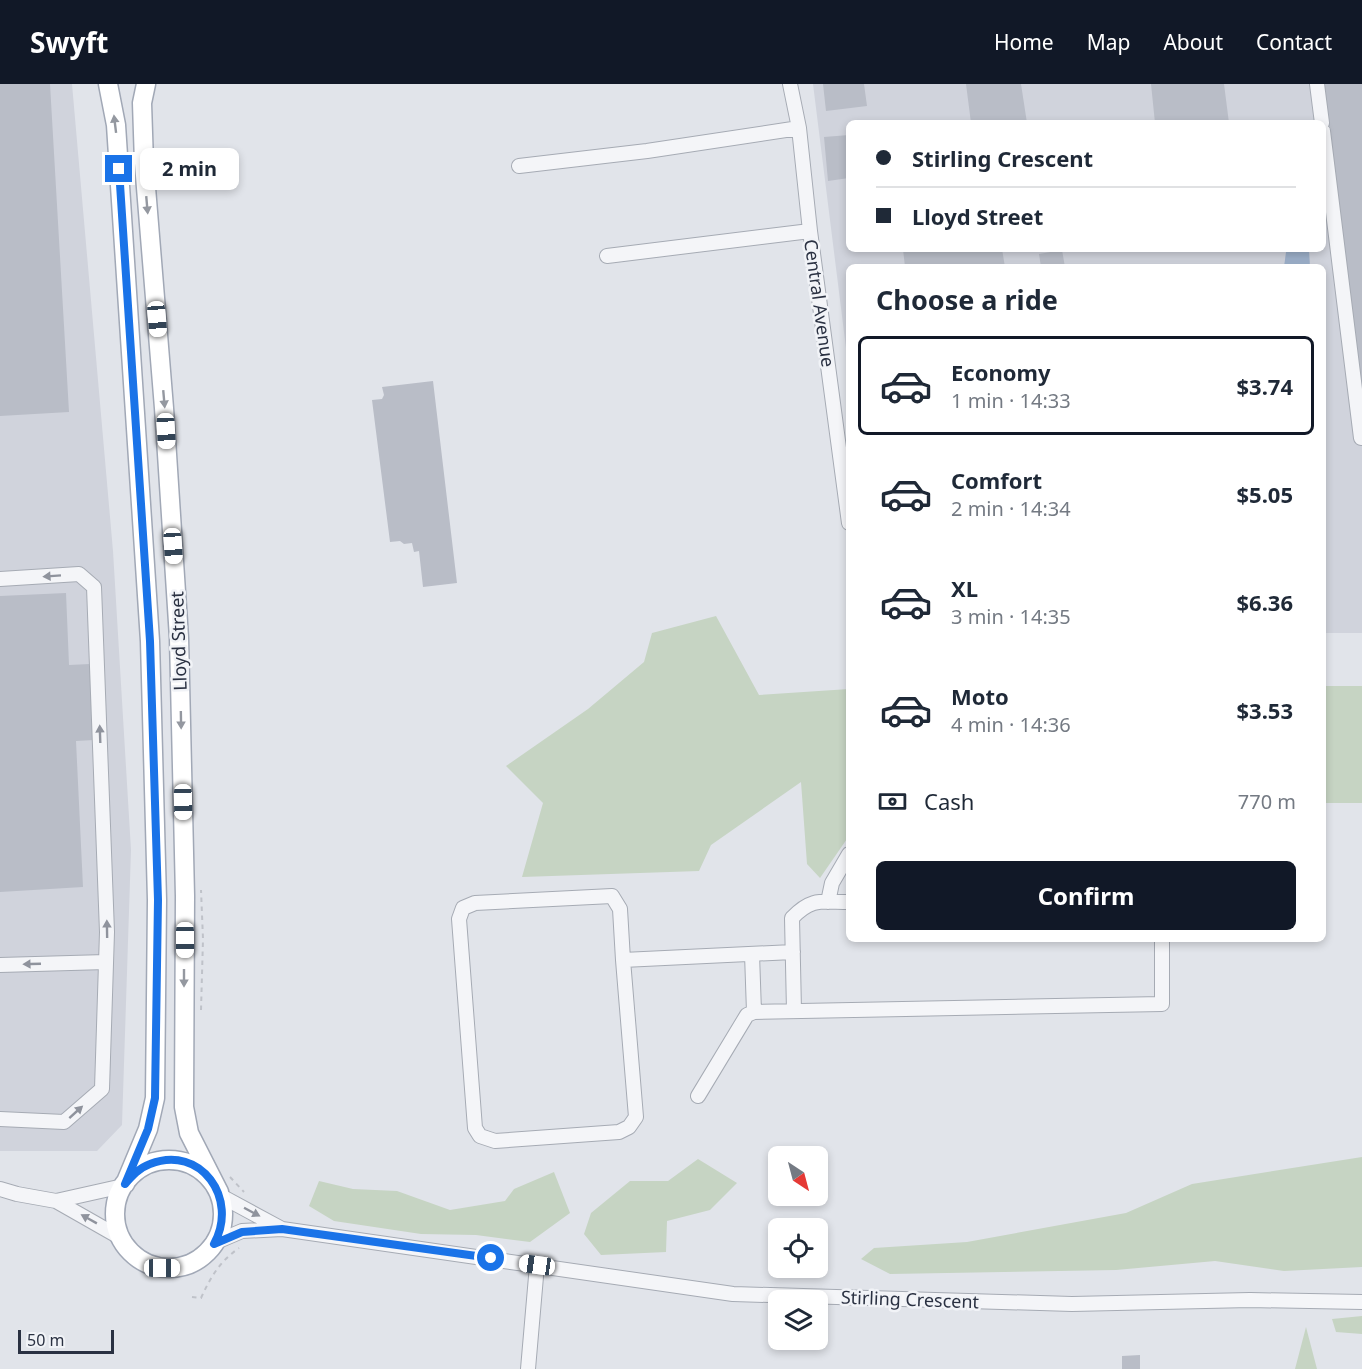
<!DOCTYPE html>
<html lang="en">
<head>
<meta charset="utf-8">
<style>
	:root { --surface:#fff; --page:#f2f2f3; --text:#1f2937; --muted:#747a83; --line:#e0e1e3; --accent:#111827 }
	body { margin:0; font-family:"Noto Sans",sans-serif; background:var(--page); color:var(--text); height:100vh; display:flex; flex-direction:column; font-size:22px; white-space:nowrap }
	* { box-sizing:border-box; margin:0 }
	p { font-size:20px; color:var(--muted) }
	.icon { flex:none; width:33px; height:33px; fill:none; stroke:currentColor; stroke-width:2; stroke-linecap:round; stroke-linejoin:round }
	.map { position:relative; flex:1; overflow:hidden }
	.side { position:absolute; left:846px; top:180px; width:480px; height:678px; display:flex; flex-direction:column; background:var(--surface); border-radius:9px; box-shadow:0 3px 9px #0003 }
	.side>* { flex:none }
	.banner { position:absolute; left:846px; top:36px; width:480px; height:132px; border-radius:9px; box-shadow:0 3px 9px #0003; display:grid; align-content:center; height:132px; padding:0 30px; background:var(--surface) }
	.needle { width:39px; rotate:144deg }
	.tools { position:absolute; left:768px; top:1062px; display:grid; gap:12px }
	.tools a { display:grid; place-items:center; width:60px; height:60px; border-radius:9px; background:var(--surface); box-shadow:0 3px 9px #0003; font-size:30px }
	.scale { position:absolute; left:18px; bottom:15px; width:96px; box-sizing:border-box; padding-left:6px; border:3px solid #2a3142; border-top:0; font-size:16px; line-height:21px; white-space:nowrap; color:#2a3142; -webkit-text-stroke:4px #f1f3f7; paint-order:stroke }
	.end { position:absolute; width:27px; height:27px; margin:-14px; border:8px solid #1a73e8; background:#fff; box-shadow:0 0 0 3px #fff }
	.from { border-radius:50% }
	.bubble { position:absolute; height:42px; border-radius:9px; background:var(--surface); box-shadow:0 3px 9px #0003; font-size:20px; font-weight:700; line-height:42px; text-align:center }
	.car { position:absolute; width:18px; height:36px; margin:-18px -9px; border-radius:8px; box-shadow:0 0 4px 2px #0007; background:linear-gradient(#fff 24%,#345 0 40%,#fff 0 76%,#345 0 86%,#fff 0) }
	.banner b { display:flex; align-items:center; gap:21px; height:57px; font-size:22px }
	.banner b+b { border-top:2px solid var(--line) }
	.banner i { width:15px; height:15px; background:var(--text) }
	ul { padding:0; list-style:none }
	li { display:flex; align-items:center; gap:18px; height:99px; margin:0 12px 9px; padding:0 18px; border:3px solid transparent; border-radius:9px }
	li div { flex:1 }
	li b { display:block; font-size:22px }
	li em { font-style:normal; font-weight:700 }
	li.current { border-color:var(--accent) }
	li>.icon { width:54px; height:54px; stroke-width:1.5 }
	h2 { padding:0 30px; font-size:27px; line-height:72px }
	.pay { display:flex; align-items:center; gap:15px; height:66px; padding:0 30px; font-size:22px }
	.pay p { margin-inline-start:auto }
	.button { display:flex; gap:12px; margin-top:auto; padding:12px 30px }
	.button a { flex:1; height:69px; border-radius:9px; background:var(--accent); color:#fff; font-size:24px; font-weight:700; line-height:69px; text-align:center }
	header { display:flex; align-items:center; gap:36px; box-sizing:border-box; height:84px; padding:0 30px; background:var(--accent); color:#fff }
	header strong { font-size:28px }
	nav { display:flex; gap:33px; margin-inline-start:auto; font-size:21px }
	.map>svg:first-child { display:block }
	.built { fill:#d0d3dc; fill-rule:evenodd }
	.green { fill:#c6d4c3 }
	.water { fill:#9db0ca }
	.building { fill:#b9bdc7 }
	.lines { fill:none; stroke-linecap:round; stroke-linejoin:round }
	.minor-casing { stroke:#a6abb4; stroke-width:16 }
	.major-casing { stroke:#a1a8b6; stroke-width:21 }
	.path { stroke:#bfc2c9; stroke-width:2; stroke-dasharray:4.5 4.5; stroke-linecap:butt }
	.minor { stroke:#f4f5f8; stroke-width:14 }
	.major { stroke:#fff; stroke-width:18 }
	.oneway { fill:#9498a0 }
	.oneway2 { fill:#8f939d }
	.route { stroke:#1a73e8; stroke-width:8 }
	.labels { text-anchor:middle; dominant-baseline:central; stroke-width:5; stroke-linejoin:round; paint-order:stroke }
	.street-label { font-size:18px; fill:#2a3142; stroke:#f1f3f7 }
</style>
</head>
<body>
<header>
<strong>Swyft</strong>
<nav><a>Home</a><a>Map</a><a>About</a><a>Contact</a></nav>
</header>
<div class="map">
<svg width="1362" height="1285" viewBox="0 0 1362 1285">
	<rect width="100%" height="100%" fill="#e1e4ea"/>
	<path class="built" d="M0 0H72L113 467 131 766 122 1041 97 1067H0Z
		M813 0H1362V549H1323V183H849V288ZM849 39H1323V165H849Z"/>
	<path class="green" d="M716 532 759 611 849 605V752L820 794 807 780 801 698 711 761 699 787 522 793 543 719 506 682 588 625 644 578 652 549Z
		M1323 602H1362V719H1323Z
		M1362 1073V1183L1284 1187 1215 1177 1116 1186 890 1190 861 1175 874 1164 967 1158 1126 1129 1192 1100Z
		M698 1075 737 1099 710 1126 667 1137 666 1168 601 1171 584 1150 591 1129 630 1097H668Z
		M554 1088 570 1129 530 1158 476 1151 421 1150 334 1137 309 1122 319 1097 353 1105 397 1107 450 1126 505 1117 514 1105Z
		M1362 1232V1250L1336 1248 1332 1235Z
		M1306 1243 1317 1285H1295Z"/>
	<path class="water" d="M1309 165 1310 183H1284L1286 168Z"/>
	<path class="building" d="M0 0H50L69 328 0 332Z
		M823 0H864L867 22 826 27Z
		M966 0H1021L1027 39H971Z
		M1151 0H1224L1229 39H1155Z
		M1323 0H1362V311H1361Z
		M849 51V94L828 97 824 53Z
		M903 165H1002L1005 183H905Z
		M1062 166 1065 183H1041L1039 170Z
		M433 297 457 499 423 503 419 467 414 468 412 459 404 460 400 457 390 458 372 316 382 315 384 311 382 303Z
		M66 509 69 581 90 580 94 656 76 657 83 803 0 808V512Z
		M1140 1271V1285H1122V1272Z"/>
	<g class="lines">
		<defs>
			<path id="minor" d="M790 0 799 44 810 147 849 439
				M1317 0 1322 39
				M1323 47 1361 354
				M519 82 647 67 799 44
				M607 172 810 147
				M0 495 79 490 94 503 107 848 102 1005 64 1038 0 1035
				M828 818 832 799 849 770
				M752 870 754 928
				M623 876 636 1033 629 1043 619 1048 495 1057 480 1052 475 1044 459 835 463 824 475 819 612 812 620 825 623 876 793 868
				M0 881 106 878
				M794 927 792 834C812 813 822 818 849 818
				M698 1012 747 931 754 928 1162 920V855
				M0 1105 17 1110 56 1117 121 1154
				M221 1112 282 1145
				M56 1117 123 1102
				M214 1159 242 1147 282 1145 733 1210 1072 1220 1250 1216 1362 1218
				M528 1285 537 1181"/>
			<path id="major" d="M108 0 116 41 150 557 157 816 155 1014 148 1045 125 1100
				M146 0 142 19 144 79 164 324 179 554 185 812 184 1023 189 1049 219 1108
				M115 1130a54 54 0 1 1 108 0a54 54 0 1 1-108 0Z"/>
		</defs>
		<use href="#minor" class="minor-casing"/>
		<use href="#major" class="major-casing"/>
		<path class="path" d="M201 926 203 855 201 806
			M230 1093 244 1108
			M192 1213 201 1214C210 1194 220 1177 239 1164"/>
		<use href="#minor" class="minor"/>
		<use href="#major" class="major"/>
	</g>
	<defs><path id="oneway-solid" d="M-6-.8H1V-3.2L6.5 0L1 3.2V.8H-6Z" transform="scale(1.5)"/></defs>
	<g class="oneway">
		<use href="#oneway-solid" transform="translate(115 40) rotate(-97)"/>
		<use href="#oneway-solid" transform="translate(147 121) rotate(85)"/>
		<use href="#oneway-solid" transform="translate(164 315) rotate(85)"/>
		<use href="#oneway-solid" transform="translate(181 636) rotate(89)"/>
		<use href="#oneway-solid" transform="translate(184 894) rotate(90)"/>
	</g>
	<g class="oneway2">
		<use href="#oneway-solid" transform="translate(52 492) rotate(176)"/>
		<use href="#oneway-solid" transform="translate(100 650) rotate(-92)"/>
		<use href="#oneway-solid" transform="translate(107 845) rotate(-91)"/>
		<use href="#oneway-solid" transform="translate(32 880) rotate(178)"/>
		<use href="#oneway-solid" transform="translate(76 1028) rotate(-42)"/>
		<use href="#oneway-solid" transform="translate(252 1128) rotate(28)"/>
		<use href="#oneway-solid" transform="translate(89 1135) rotate(-151)"/>
	</g>
	<g class="lines">
		<path class="route" d="M119 85 150 557 158 816 155 1014 148 1045 125 1100C132 1092 139 1084 150 1080 201 1060 239 1115 214 1160L242 1148 282 1145 491 1174"/>
	</g>
	<g class="labels">
		<g class="street-label">
			<text transform="translate(820 219) rotate(82)">Central Avenue</text>
			<text transform="translate(178 557) rotate(-92)">Lloyd Street</text>
			<text transform="translate(910 1215) rotate(2)">Stirling Crescent</text>
		</g>
	</g>
</svg>
<div class="tools">
<a><svg class="needle" viewBox="-14 -14 28 28"><path d="M0-13l5 13h-10z" fill="#e53935"/><path d="M0 13l5-13h-10z" fill="#747a83"/></svg></a>
<a><svg class="icon" aria-label="locate" viewBox="0 0 24 24"><circle cx="12" cy="12" r="6"/><path d="M12 2v4M12 18v4M2 12h4M18 12h4"/></svg></a>
<a><svg class="icon" aria-label="layers" viewBox="0 0 24 24"><path d="M12 4l9 5-9 5-9-5zM3 14l9 5 9-5"/></svg></a>
</div>
<div class="scale">50 m</div>
<i class="end from" style="left:491px;top:1174px"></i>
<i class="end" style="left:119px;top:85px"></i>
<div class="bubble" style="left:140px;top:64px;width:99px">2 min</div>
<i class="car" style="left:157px;top:235px;rotate:175deg"></i>
<i class="car" style="left:166px;top:347px;rotate:177deg"></i>
<i class="car" style="left:173px;top:462px;rotate:176deg"></i>
<i class="car" style="left:183px;top:718px;rotate:179deg"></i>
<i class="car" style="left:185px;top:856px;rotate:180deg"></i>
<i class="car" style="left:537px;top:1181px;rotate:278deg"></i>
<i class="car" style="left:162px;top:1184px;rotate:90deg"></i>
<div class="banner">
<b><i class="from"></i>Stirling Crescent</b>
<b><i></i>Lloyd Street</b>
</div>
<section class="side">
<h2>Choose a ride</h2>
<ul>
<li class="current"><svg class="icon" aria-label="car" viewBox="0 0 24 24"><path d="M5 17H2v-5l4-1 3-4h7l3 4 3 1v5h-3M9 17h6M6 11h13"/><circle cx="7" cy="17" r="2"/><circle cx="17" cy="17" r="2"/></svg><div><b>Economy</b><p>1 min · 14:33</p></div><em>$3.74</em></li>
<li><svg class="icon" aria-label="car" viewBox="0 0 24 24"><path d="M5 17H2v-5l4-1 3-4h7l3 4 3 1v5h-3M9 17h6M6 11h13"/><circle cx="7" cy="17" r="2"/><circle cx="17" cy="17" r="2"/></svg><div><b>Comfort</b><p>2 min · 14:34</p></div><em>$5.05</em></li>
<li><svg class="icon" aria-label="car" viewBox="0 0 24 24"><path d="M5 17H2v-5l4-1 3-4h7l3 4 3 1v5h-3M9 17h6M6 11h13"/><circle cx="7" cy="17" r="2"/><circle cx="17" cy="17" r="2"/></svg><div><b>XL</b><p>3 min · 14:35</p></div><em>$6.36</em></li>
<li><svg class="icon" aria-label="car" viewBox="0 0 24 24"><path d="M5 17H2v-5l4-1 3-4h7l3 4 3 1v5h-3M9 17h6M6 11h13"/><circle cx="7" cy="17" r="2"/><circle cx="17" cy="17" r="2"/></svg><div><b>Moto</b><p>4 min · 14:36</p></div><em>$3.53</em></li>
</ul>
<div class="pay"><svg class="icon" aria-label="cash" viewBox="0 0 24 24"><path d="M3 7h18v10H3z"/><circle cx="12" cy="12" r="2"/></svg>Cash<p>770 m</p></div>
<div class="button"><a>Confirm</a></div>
</section>
</div>
</body>
</html>
